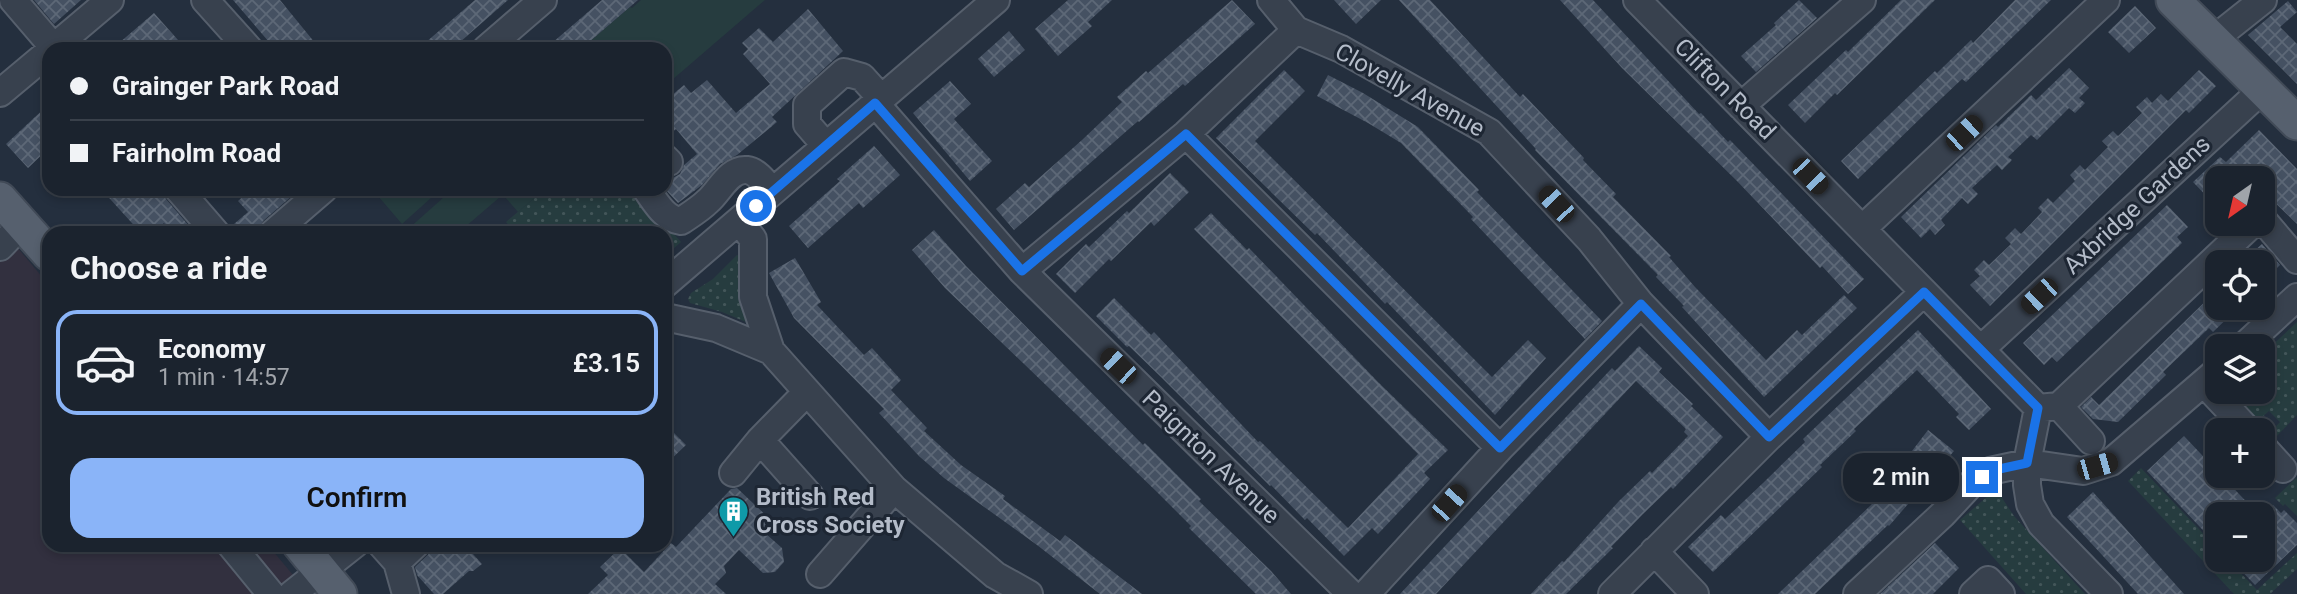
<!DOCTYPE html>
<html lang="en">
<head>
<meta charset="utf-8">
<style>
	:root { --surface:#1b232e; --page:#242b36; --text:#f1f3f6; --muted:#a0a4aa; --line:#39404a; --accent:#8ab4f8 }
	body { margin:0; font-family:Roboto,sans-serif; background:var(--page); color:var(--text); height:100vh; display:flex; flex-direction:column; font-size:26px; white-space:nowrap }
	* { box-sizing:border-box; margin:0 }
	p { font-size:23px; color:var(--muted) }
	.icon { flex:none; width:38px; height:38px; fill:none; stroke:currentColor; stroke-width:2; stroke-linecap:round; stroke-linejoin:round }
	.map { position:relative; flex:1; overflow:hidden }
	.details { position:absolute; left:42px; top:226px; width:630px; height:326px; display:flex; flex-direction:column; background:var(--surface); border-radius:21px; box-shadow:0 4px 10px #0003,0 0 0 2px var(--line) }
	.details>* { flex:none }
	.guide { position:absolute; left:42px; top:42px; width:630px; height:154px; border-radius:21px; box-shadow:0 4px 10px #0003,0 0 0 2px var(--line); display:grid; align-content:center; height:154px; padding:0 28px; background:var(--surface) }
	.needle { width:46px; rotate:214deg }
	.buttons { position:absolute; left:2205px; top:166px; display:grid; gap:14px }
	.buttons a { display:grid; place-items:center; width:70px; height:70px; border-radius:14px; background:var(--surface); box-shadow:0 4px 10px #0003,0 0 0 2px var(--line); font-size:35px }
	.end { position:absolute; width:32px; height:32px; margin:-16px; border:9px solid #1a73e8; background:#fff; box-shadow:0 0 0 4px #fff }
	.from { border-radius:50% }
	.bubble { position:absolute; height:49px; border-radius:21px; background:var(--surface); box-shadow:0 4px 10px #0003,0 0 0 2px var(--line); font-size:23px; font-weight:600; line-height:49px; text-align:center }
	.car { position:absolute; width:21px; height:42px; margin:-21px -10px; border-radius:9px; box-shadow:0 0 5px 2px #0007; background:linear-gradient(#222 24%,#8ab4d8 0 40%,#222 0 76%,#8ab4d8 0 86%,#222 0) }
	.guide b { display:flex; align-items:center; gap:24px; height:66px; font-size:26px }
	.guide b+b { border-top:2px solid var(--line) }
	.guide i { width:18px; height:18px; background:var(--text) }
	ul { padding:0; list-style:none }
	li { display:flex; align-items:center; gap:21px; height:105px; margin:0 14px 10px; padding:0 14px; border:4px solid var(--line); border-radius:21px }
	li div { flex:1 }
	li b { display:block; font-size:26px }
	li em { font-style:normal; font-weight:600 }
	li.selected { border-color:var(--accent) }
	li>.icon { width:63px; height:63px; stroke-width:1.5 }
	h2 { padding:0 28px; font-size:32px; line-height:84px }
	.cta { display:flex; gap:14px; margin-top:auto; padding:14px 28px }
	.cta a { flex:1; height:80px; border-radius:21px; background:var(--accent); color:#111; font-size:28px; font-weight:600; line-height:80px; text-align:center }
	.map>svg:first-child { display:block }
	.medical { fill:#32303f }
	.grass { fill:url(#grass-dots) }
	.garden { fill:#263c3f }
	.building { fill:url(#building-cross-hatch) }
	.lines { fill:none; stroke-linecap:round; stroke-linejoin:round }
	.minor-casing { stroke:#565f6c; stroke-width:30 }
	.major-casing { stroke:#414a57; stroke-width:37 }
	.minor { stroke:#38414e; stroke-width:26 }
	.major { stroke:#56606e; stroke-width:33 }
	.route { stroke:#1a73e8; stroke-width:9 }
	.labels { text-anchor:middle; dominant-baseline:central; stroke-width:6; stroke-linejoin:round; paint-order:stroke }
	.street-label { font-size:24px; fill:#b4bcc9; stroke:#1d2633 }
	.poi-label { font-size:24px; font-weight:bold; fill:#b4bcc9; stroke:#1d2633; text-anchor:start }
</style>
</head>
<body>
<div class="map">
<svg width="2297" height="594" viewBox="0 0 2297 594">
	<defs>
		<pattern id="grass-dots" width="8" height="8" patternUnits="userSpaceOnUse" patternTransform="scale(1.75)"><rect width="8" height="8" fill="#263c3f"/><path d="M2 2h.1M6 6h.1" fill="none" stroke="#435659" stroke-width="1.8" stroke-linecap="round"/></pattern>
		<pattern id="building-cross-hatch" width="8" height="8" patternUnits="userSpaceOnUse" patternTransform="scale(1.75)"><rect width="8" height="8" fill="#455162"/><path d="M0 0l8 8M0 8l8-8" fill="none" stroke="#5d6877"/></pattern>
	</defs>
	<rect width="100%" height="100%" fill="#242f3e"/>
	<path class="medical" d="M0 227 49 285V544H267L309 594H0Z"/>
	<path class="grass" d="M545 189H635L681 242 665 256V233H516L506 222Z
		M737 255 741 256 750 320 746 322 722 312 690 303 688 299 691 293 713 279Z
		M2297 322V415L2273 440 2268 435 2280 422 2269 411 2260 419 2253 420 2230 392H2263V354Z
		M2141 468 2217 548V560H2228L2257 590 2297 553V569L2270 594H2234L2128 481Z
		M2296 478 2297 479V516L2285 504 2283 506 2275 498Z
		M1996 489 2014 516 2085 594H2026L1960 520Z"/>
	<path class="garden" d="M641 0H765L665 86V49H581L630 7 632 8Z
		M386 189H441L402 224 378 196Z
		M453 189H493L500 197 458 233H410L407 230Z
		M498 189H545L518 212Z"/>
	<path class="building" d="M34 0H81L54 24Z
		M233 0H280L320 49H275Z
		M475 0H508L452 49H418Z
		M602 0H638L581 49H545Z
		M1068 0H1112L1088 22 1092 26 1058 56 1035 29Z
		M1232 0 1255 24 1185 86 1183 84 1139 122 1138 121 1014 230 996 209 1025 183 1029 187 1082 140 1122 102 1117 97 1146 71 1148 73Z
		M1334 0H1381L1356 24Z
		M1399 0H1430L1520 97 1523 94 1584 158 1583 160 1616 194 1613 197 1671 256 1669 257 1695 287 1766 360 1797 330 1802 335 1844 295 1857 308 1764 397 1682 307 1684 306 1656 277 1658 275 1535 150 1536 149Z
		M1560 0H1593L1699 114 1701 113 1728 142 1730 140 1864 279 1848 294 1822 266 1820 268 1737 181 1622 68Z
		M1799 0 1817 18 1756 72 1741 56 1776 25 1774 23Z
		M1901 0H1935L1837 95 1835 93 1805 123 1788 105 1846 50 1848 52Z
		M2015 0H2051L1966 82 1962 79 1926 113 1858 179 1841 161 1935 71 1937 73 1971 40 1973 43Z
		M2288 1 2297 12 2280 27 2297 44V84L2248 35Z
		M2135 6 2156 28 2129 53 2108 32Z
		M808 9 843 51 772 117 777 122 737 155 720 164 702 185 678 203 665 189V182L680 174 684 165 697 154 676 129 665 139V101L684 85 691 93 707 80 736 113 770 84 743 54 748 49 742 43 759 28 773 42Z
		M154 13 186 49H112Z
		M1009 31 1025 50 994 77 978 59Z
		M2069 68 2089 88 2079 98 2085 103 2075 113 2069 108 2037 140 2031 135 2008 157 2012 160 2002 170 1997 165 1972 188 1978 194 1968 204 1962 198 1941 220 1945 225 1935 235 1930 229 1921 238 1901 217 1996 125 1998 127 2031 95 2036 100Z
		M1284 70 1305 91 1255 141 1492 377 1528 340 1546 358 1495 415 1387 302 1385 304 1317 233 1315 235 1216 138Z
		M2199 70 2216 86 2189 113 2186 110 1990 306 1970 285 1980 276 1974 270 1984 260 1989 265 2011 244 2005 238 2015 228 2021 234 2042 212 2038 208 2048 198 2053 203 2075 181 2070 175 2080 165 2085 170 2108 147 2102 141 2113 131 2118 136 2142 113 2136 107 2147 97 2152 103 2161 94 2168 101Z
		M1328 75 1363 93 1418 127 1479 190 1477 192 1602 321 1585 339 1471 219 1473 217 1401 143 1368 123 1317 96Z
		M950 81 971 104 954 119 992 161 970 181 913 113Z
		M49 104V148L28 168 6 144Z
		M2259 130 2297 169V224L2263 191V178H2217V207L2193 182 2220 157 2226 162Z
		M874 146 900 175 863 208 859 203 808 248 789 226 840 181 837 179Z
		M1170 173 1189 192 1154 226 1151 222 1111 261 1109 259 1075 293 1056 274 1086 244 1089 247 1127 211 1129 213Z
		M101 189H160L166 199 195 233H172L164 223 153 233H141Z
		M251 189H300L263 221 256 233H242L234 224 248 212 238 201Z
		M2167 205 2188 227 2177 237 2182 243 2057 362 2052 357 2044 365 2023 343Z
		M1211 213 1247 250 1249 248 1378 382 1448 450 1424 473 1430 479 1378 534 1372 528 1344 556 1307 518 1305 520 1271 485 1270 486 1161 377 1129 346 1127 347 1096 316 1114 298 1151 335 1154 332 1258 442 1260 441 1348 528 1418 454 1194 229Z
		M934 230 966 266 1143 445 1145 443 1201 499 1199 501 1271 571 1291 594H1256L1189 528 1191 526 1157 492 945 288 912 250Z
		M2262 244 2280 265 2263 282V262H2242Z
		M795 258 821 302 817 305 864 355 872 348 901 380 891 390 927 428 924 431 961 465 1005 496 1003 499 1060 541 1065 535 1142 594H1100L1037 545 944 478 919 456 879 413 884 409 794 318 769 273Z
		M2217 290V308H2238L2213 332 2209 328 2163 372 2166 375 2118 422 2093 419 2081 407 2091 397 2099 405Z
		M1918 330 1991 409 1969 430 1956 417 1959 414 1917 370 1854 429 1856 431 1820 465 1822 467 1713 572 1688 547 1721 515 1725 519 1763 483 1805 442 1803 439Z
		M1639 346 1662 368 1659 372 1693 404 1691 406 1723 437 1707 454 1673 489 1671 487 1643 514 1611 547 1613 548 1566 594H1531L1562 561 1564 562 1619 501 1650 471 1652 473 1688 436 1684 432 1686 429 1636 381 1436 594H1400L1612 368 1615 371Z
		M665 424 686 445 665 465Z
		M1928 430 1954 451 1889 526 1888 525 1815 594H1778L1871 505Z
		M2184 436 2217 471V476H2222L2258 514H2217V545L2147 471Z
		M737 488 774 523 765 533 782 548 784 562 775 572 763 573 739 550 724 566 726 573 715 584 726 594H588L608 575 600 567 620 548 644 572 671 543 676 547 731 489Z
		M2093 492 2184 594H2138L2067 517Z
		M2273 505 2281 513 2284 510 2297 523V545L2255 585 2231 560H2263V515Z
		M1935 543 1959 568 1933 594H1880Z
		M439 544H464L482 564 473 571H469L443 594H434L417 575 415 567Z"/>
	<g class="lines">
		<defs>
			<path id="minor" d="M13 0 55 49
				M205 0 249 49
				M1271 0 1296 30 1341 49 1489 132 1589 239 1641 304 1769 437
				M1637 0 2038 408 2027 463V485L2030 504 2041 524 2109 594
				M2214 39 2263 0
				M52 49 110 0
				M486 49 543 0
				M0 93 49 52
				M875 103 1022 271 1351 594
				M1741 106 1862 0
				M1186 134 1500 448
				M826 146 807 124V105L844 72 862 77 881 98
				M665 158 669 162
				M178 189 216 233
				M646 189C655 201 664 219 681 221 690 215 700 209 708 201 719 192 729 168 747 170 757 171 766 184 772 191
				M2263 220 2297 260
				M739 221 753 239V297L771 351
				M1862 229 2106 0
				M273 233 324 189
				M0 247 22 224
				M1022 271 1186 134 1296 30
				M665 284 996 0
				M665 317 716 328 771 351 894 489 995 575 1029 594
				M2244 346 2297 297
				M1981 349 2263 89
				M2204 383 2248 430
				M2059 406 2091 441
				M2038 408 2059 406 2252 224
				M760 440 810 496
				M2263 447 2283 469
				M733 473 760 440 807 392
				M230 544 271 594
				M381 544 397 562 406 594
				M1654 551 1695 594
				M397 562 416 544
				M820 574 894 489
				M292 594 355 544
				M1366 594 1500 448 1641 304
				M1612 594 1769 437 1924 292
				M1857 594 1943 514 1971 484 1990 471 2027 463 2083 471 2111 462 2217 371
				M1973 594 1988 580 2001 594"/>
			<path id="major" d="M2173 0 2297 123
				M0 199 49 254
				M299 544 340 594"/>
		</defs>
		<use href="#minor" class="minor-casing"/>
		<use href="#major" class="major-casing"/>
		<use href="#minor" class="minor"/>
		<use href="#major" class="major"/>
	</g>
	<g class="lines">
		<path class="route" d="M756 206 875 103 1022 271 1186 134 1500 448 1641 304 1769 437 1924 292 2038 408 2027 463 1990 471 1982 477"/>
	</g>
	<defs>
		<symbol id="building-pin" viewBox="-11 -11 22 30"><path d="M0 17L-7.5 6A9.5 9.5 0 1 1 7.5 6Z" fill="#0f9aa8" stroke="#1d2633"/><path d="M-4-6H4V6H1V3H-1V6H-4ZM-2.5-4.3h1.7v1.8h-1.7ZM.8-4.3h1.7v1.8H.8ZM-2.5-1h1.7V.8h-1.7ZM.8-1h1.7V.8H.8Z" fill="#fff"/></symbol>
	</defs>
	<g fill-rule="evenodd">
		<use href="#building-pin" x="716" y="494" width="35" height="47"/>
	</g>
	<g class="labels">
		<g class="street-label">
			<text transform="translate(1725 89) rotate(45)">Clifton Road</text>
			<text transform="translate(1410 90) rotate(29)">Clovelly Avenue</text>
			<text transform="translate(2137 205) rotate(-43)">Axbridge Gardens</text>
			<text transform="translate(1211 457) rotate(44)">Paignton Avenue</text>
		</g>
		<g class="poi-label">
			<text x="756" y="497">British Red<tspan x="756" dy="28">Cross Society</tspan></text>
		</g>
	</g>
</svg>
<div class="buttons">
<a><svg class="needle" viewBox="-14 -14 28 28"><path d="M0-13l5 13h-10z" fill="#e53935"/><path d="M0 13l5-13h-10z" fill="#a0a4aa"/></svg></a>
<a><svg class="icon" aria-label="locate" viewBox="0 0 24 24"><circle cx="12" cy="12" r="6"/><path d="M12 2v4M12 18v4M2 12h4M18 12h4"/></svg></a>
<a><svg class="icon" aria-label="layers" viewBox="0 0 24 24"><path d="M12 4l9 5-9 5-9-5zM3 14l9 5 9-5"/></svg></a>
<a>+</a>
<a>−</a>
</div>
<i class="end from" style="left:756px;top:206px"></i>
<i class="end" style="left:1982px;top:477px"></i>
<div class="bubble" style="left:1843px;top:453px;width:116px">2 min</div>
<i class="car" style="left:1964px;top:133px;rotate:47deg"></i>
<i class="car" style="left:1810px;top:176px;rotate:136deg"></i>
<i class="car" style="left:1556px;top:204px;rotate:317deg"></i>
<i class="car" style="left:2039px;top:296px;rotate:227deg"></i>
<i class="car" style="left:1118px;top:366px;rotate:314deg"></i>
<i class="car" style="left:2097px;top:466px;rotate:74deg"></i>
<i class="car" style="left:1449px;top:503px;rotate:42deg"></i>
<div class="guide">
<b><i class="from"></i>Grainger Park Road</b>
<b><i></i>Fairholm Road</b>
</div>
<section class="details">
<h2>Choose a ride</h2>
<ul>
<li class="selected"><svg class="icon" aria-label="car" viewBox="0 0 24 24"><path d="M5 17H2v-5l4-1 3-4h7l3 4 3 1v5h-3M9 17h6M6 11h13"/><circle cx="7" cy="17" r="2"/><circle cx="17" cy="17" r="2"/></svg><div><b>Economy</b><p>1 min · 14:57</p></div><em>£3.15</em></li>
</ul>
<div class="cta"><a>Confirm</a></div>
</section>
</div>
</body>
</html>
